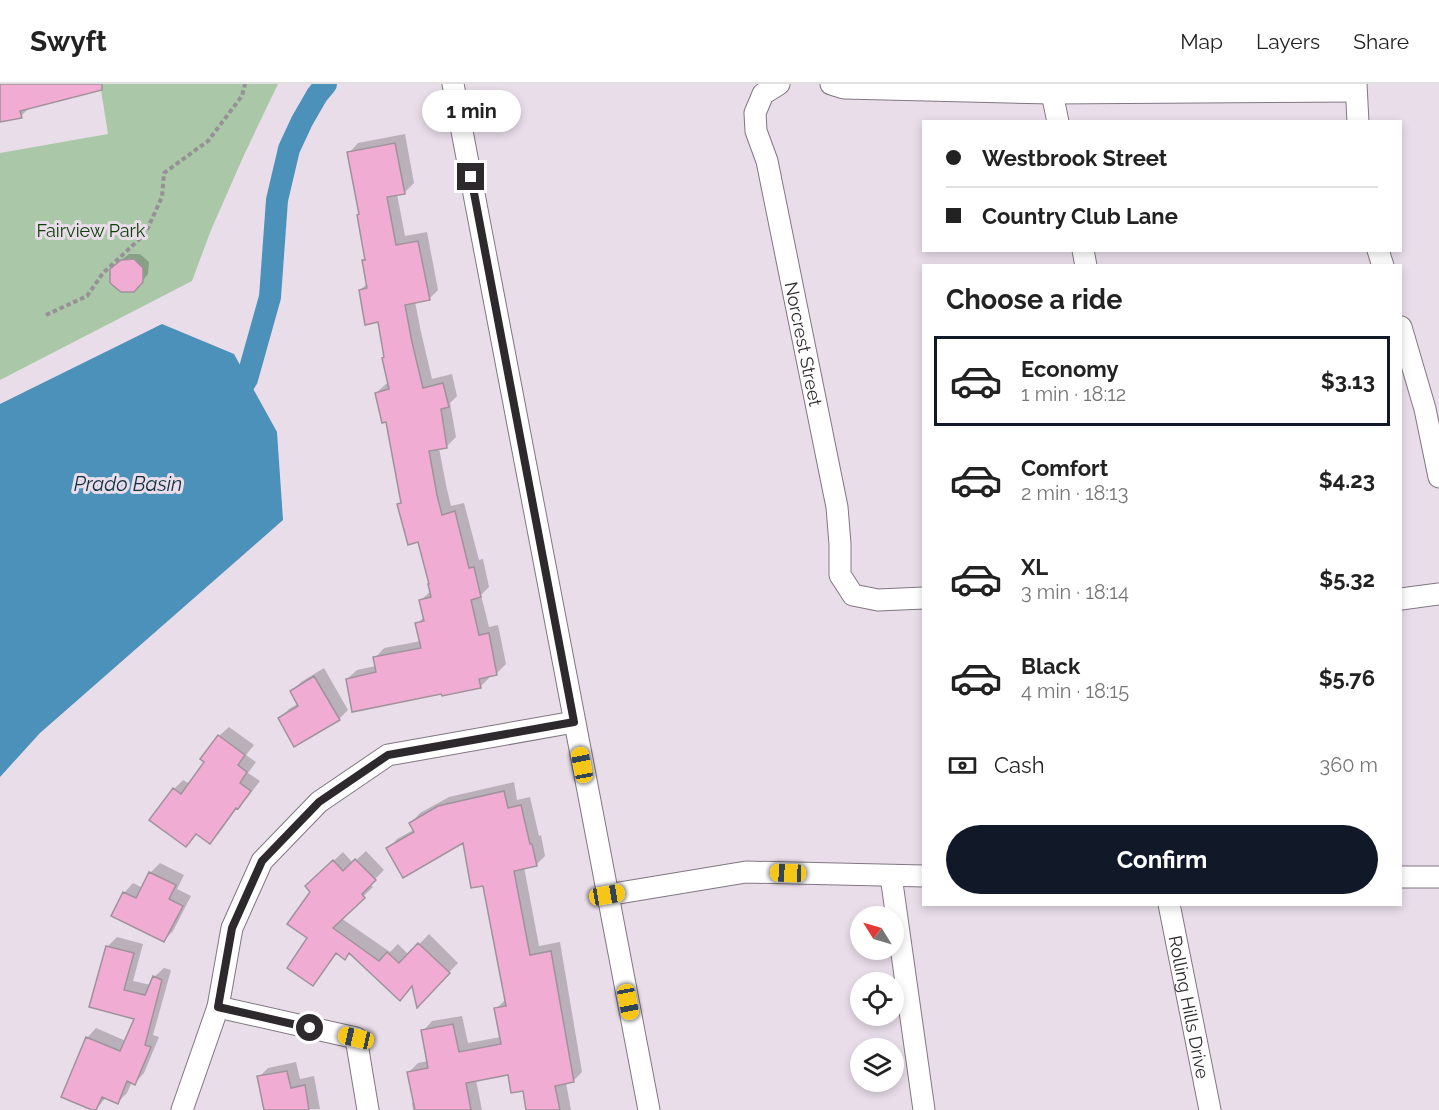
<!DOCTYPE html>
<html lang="en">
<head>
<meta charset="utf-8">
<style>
	:root { --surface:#fff; --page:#f6f6f6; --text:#222; --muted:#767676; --line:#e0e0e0; --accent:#111827 }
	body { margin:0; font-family:Raleway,sans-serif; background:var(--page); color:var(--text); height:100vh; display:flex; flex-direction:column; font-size:22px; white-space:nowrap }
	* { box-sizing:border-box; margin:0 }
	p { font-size:20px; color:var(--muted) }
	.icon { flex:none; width:33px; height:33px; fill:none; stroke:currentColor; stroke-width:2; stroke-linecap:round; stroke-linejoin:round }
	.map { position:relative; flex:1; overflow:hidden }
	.details { position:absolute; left:922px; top:180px; width:480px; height:642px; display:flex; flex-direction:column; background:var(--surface); border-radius:0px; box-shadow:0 3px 9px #0003 }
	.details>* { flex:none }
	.hud { position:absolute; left:922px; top:36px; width:480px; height:132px; border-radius:0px; box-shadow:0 3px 9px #0003; display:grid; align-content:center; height:132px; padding:0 24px; background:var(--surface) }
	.needle { width:39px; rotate:307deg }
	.tools { position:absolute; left:850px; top:822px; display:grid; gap:12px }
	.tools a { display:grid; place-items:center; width:54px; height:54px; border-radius:50%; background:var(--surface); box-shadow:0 3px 9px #0003; font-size:30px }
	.end { position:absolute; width:27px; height:27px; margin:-14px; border:8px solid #2d292d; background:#fff; box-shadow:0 0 0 3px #fff }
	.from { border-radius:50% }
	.bubble { position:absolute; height:42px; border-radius:21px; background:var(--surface); box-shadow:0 3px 9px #0003; font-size:20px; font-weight:700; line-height:42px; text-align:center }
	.car { position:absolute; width:18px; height:36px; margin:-18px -9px; border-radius:8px; box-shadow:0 0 4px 2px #0007; background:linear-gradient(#f5c518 24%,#345 0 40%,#f5c518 0 76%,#345 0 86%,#f5c518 0) }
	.hud b { display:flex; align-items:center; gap:21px; height:57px; font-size:22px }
	.hud b+b { border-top:2px solid var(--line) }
	.hud i { width:15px; height:15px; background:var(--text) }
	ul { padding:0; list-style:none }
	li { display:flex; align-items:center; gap:18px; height:90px; margin:0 12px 9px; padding:0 12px; border:3px solid transparent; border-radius:0px }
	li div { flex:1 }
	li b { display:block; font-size:22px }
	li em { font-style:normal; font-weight:700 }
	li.current { border-color:var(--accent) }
	li>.icon { width:54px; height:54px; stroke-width:1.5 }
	h2 { padding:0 24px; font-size:27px; line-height:72px }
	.pay { display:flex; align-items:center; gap:15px; height:66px; padding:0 24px; font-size:22px }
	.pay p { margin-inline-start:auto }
	.cta { display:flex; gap:12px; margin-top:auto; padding:12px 24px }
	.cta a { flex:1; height:69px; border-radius:36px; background:var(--accent); color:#fff; font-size:24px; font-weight:700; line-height:69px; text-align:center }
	header { display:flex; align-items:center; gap:36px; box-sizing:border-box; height:84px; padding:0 30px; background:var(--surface); border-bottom:2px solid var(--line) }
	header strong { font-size:28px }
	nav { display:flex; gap:33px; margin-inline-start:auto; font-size:21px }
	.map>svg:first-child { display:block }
	.green { fill:#aac8a7 }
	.water { fill:#4c91ba }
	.shadow { fill:#0003 }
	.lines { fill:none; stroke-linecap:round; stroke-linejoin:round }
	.canal { stroke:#4c91ba; stroke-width:22 }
	.building { fill:#f1acd3; stroke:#a0929a; stroke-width:1.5 }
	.minor-casing { stroke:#817782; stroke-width:23 }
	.path { stroke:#989098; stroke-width:4; stroke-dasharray:4.5 3; stroke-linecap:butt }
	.minor { stroke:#fff; stroke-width:21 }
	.route { stroke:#2d292d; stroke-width:8 }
	.labels { text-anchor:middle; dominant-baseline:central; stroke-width:6; stroke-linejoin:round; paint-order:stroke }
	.park-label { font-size:18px; fill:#0e4109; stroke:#e8dde9 }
	.street-label { font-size:18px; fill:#2d292d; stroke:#e8dde9 }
	.water-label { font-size:20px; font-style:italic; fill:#0f2f41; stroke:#e8dde9 }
</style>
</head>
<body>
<header>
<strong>Swyft</strong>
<nav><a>Map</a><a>Layers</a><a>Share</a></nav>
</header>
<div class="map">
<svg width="1439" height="1026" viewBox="0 0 1439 1026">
	<rect width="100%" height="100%" fill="#e8dde9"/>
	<path class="green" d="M100 0H278L244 71 211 146 192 197 0 296V69L108 50Z"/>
	<path class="water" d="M162 240 234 270 277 348 283 436 40 649 0 693V320Z"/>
	<path class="shadow" d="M0 0H94L31 22 21 32 0 36Z
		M405 50 414 99 404 109 397 110 405 152 427 148 438 206 429 215 415 218 421 248 432 295 452 290 457 312 450 319 456 353 447 362 439 364 446 401 451 422 464 419 479 476 483 475 489 503 481 511 489 543 498 541 506 580 496 590 489 591V594L480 603 347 595 357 586 376 582 375 574 384 564 421 557 417 540 425 532 421 516 431 507 419 456 399 420 402 417 388 336 376 309 386 300 389 299 379 237 360 206 368 199 364 177 366 174 360 130 349 69 358 59Z
		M129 170H140L149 178 148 190 140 200 118 179Z
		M324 584 348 626 339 635 280 634 289 625 299 619 292 607 301 598Z
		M229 643 254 661 246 671 256 678 248 689 260 697 247 714 237 724 219 749 210 758 197 749 186 761 174 705 183 696 190 700 206 678 219 652Z
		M514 698 517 716 530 713 539 752 541 751 545 772 536 781 524 783 539 862 560 858 582 988 573 997 566 999 571 1026H528L524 1005 509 989 476 996 482 1026H413L412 1019 414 1017 409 988 418 979 429 977 423 947 432 937 462 932 468 959 501 953 496 925 506 915 484 800 464 756 388 765 397 755 415 745 411 739 420 729 449 713Z
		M366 767 384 786 370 800 373 803 341 834 390 868 398 860 409 871 429 850 458 879 418 921 414 900 350 868 344 874 337 869 322 890 313 900 309 854 312 808 307 802 343 768 353 779Z
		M160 779 184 791 177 805 191 812 173 847 164 856 124 809 133 799 143 804 150 789Z
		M117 853 143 860 133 897 151 901 154 893 164 884 171 886 153 951 159 953 144 989 135 999 132 998 127 1009 118 1018 106 1013 96 1026 87 954 96 944 126 957 136 934 91 922 108 862Z
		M296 978 300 995 314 992 320 1025 265 1026 259 993 268 984Z"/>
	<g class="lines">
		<path class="canal" d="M231 321 247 295 270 213 277 116 289 65 302 37 317 11 326 0"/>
	</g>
	<path class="building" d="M0 0H102V6L20 27 22 34 0 38Z
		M395 59 405 110 387 113 396 161 418 157 430 216 405 221 412 258 423 304 443 299 449 323 441 325 447 364 429 367 437 411 442 431 455 427 469 484 474 483 481 513 471 516 479 551 489 549 497 591 479 595 481 604 442 612 441 610 352 628 346 595 376 588 373 573 421 564 415 539 424 537 419 516 431 513 428 500H429L418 458 408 461 397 420 401 419 386 338 382 339 375 309 389 305 382 274 384 273 378 238 365 241 359 206 367 204 362 176H365L357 131 359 130 347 68Z
		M134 175 143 184V198L134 208H121L110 199V185L121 176Z
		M314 592 340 636 294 663 278 634 298 622 290 607Z
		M218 651 245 671 238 681 247 688 240 699 251 707 238 725 236 724 210 760 196 750 186 763 149 736 173 704 181 710 204 678 200 675Z
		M504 707 508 724 521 721 530 760H532L537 782 514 787 530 871 551 867 574 998 555 1002 560 1026H526L523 1007 511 1009 508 991 466 999 471 1026H415L407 988 428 984 421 946 453 940 459 968 501 960 494 924 506 922 483 802 471 804 463 759 403 794 386 764 414 748 409 739 438 722Z
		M355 775 376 796 362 810 365 814 333 844 379 877 387 868 399 879 418 859 450 889 417 924 412 902 400 917 349 869 345 876 336 869 313 902 287 884 307 854 287 840 310 808 305 802 333 776 343 787Z
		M149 788 176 801 169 815 183 822 164 858 111 832 123 808 136 814Z
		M106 862 134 869 124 906 145 911 153 892 162 896 145 961 151 963 135 1001 127 997 118 1020 102 1013 96 1026H92L61 1013 86 953 120 967 134 935 89 923Z
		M287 987 291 1004 305 1001 309 1026H264L257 992Z"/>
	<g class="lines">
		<defs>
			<g id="minor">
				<path d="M453 0 649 1026"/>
				<path id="s1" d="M779 0 763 10 755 29 756 47 767 77 837 423 840 460V491L853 511 878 516 924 514"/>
				<path d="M831 0 844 4 1052 9 1355 7"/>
				<path d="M1356 0 1358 38"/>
				<path d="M1052 9 1058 38"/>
				<path d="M1083 166 1086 182"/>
				<path d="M1378 166 1383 182"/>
				<path d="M1401 243 1425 325 1439 393"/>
				<path d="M1401 515 1439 510"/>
				<path d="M891 792 924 1026"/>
				<path d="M1401 793H1439"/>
				<path d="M607 811 746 788 924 792"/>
				<path id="s2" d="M1169 820 1210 1026"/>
				<path d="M218 923 356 954 368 1026"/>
				<path d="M182 1026 218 923 232 844 262 777 319 718 388 671 574 638"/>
			</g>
		</defs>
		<use href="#minor" class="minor-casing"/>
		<path class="path" d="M46 231 87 212 103 189 145 150 162 113 164 89 208 57 242 12 245 0"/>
		<use href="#minor" class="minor"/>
	</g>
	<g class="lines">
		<path class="route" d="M310 944 218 923 232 844 262 777 319 718 388 671 574 638 471 93"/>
	</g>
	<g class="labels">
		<g class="park-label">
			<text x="91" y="146">Fairview Park</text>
		</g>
		<g class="street-label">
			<text stroke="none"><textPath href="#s1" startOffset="276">Norcrest Street</textPath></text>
			<text stroke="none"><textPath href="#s2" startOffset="105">Rolling Hills Drive</textPath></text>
		</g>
		<g class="water-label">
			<text x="128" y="400">Prado Basin</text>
		</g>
	</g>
</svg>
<div class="tools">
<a><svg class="needle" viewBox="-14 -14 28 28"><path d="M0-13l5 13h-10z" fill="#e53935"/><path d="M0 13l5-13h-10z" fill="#767676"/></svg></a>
<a><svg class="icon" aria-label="locate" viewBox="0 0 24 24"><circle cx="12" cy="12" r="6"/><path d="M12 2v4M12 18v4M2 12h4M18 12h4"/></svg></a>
<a><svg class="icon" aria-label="layers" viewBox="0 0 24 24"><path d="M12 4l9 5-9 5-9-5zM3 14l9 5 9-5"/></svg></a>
</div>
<i class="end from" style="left:310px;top:944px"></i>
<i class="end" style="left:471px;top:93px"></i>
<div class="bubble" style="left:422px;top:6px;width:99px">1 min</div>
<i class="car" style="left:582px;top:681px;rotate:349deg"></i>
<i class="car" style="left:788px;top:789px;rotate:272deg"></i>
<i class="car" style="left:607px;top:811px;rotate:80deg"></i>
<i class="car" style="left:628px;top:918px;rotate:169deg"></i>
<i class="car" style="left:356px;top:954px;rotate:283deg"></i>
<div class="hud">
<b><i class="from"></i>Westbrook Street</b>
<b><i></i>Country Club Lane</b>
</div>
<section class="details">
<h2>Choose a ride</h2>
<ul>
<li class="current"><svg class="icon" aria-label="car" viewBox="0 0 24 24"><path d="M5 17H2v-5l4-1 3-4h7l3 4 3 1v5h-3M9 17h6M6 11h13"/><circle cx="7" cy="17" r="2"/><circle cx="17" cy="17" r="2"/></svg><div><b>Economy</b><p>1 min · 18:12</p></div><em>$3.13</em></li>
<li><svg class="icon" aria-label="car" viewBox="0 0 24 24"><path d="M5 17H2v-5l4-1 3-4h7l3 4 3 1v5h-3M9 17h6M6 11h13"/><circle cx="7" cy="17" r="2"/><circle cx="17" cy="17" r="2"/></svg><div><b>Comfort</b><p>2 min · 18:13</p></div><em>$4.23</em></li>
<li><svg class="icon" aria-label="car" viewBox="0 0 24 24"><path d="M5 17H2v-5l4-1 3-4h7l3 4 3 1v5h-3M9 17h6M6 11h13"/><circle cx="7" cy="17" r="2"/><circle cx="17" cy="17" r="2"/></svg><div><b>XL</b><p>3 min · 18:14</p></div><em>$5.32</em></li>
<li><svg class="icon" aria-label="car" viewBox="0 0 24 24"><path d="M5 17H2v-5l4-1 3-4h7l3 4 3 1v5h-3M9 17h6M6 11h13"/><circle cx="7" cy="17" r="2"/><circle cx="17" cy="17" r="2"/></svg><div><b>Black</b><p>4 min · 18:15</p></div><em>$5.76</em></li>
</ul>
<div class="pay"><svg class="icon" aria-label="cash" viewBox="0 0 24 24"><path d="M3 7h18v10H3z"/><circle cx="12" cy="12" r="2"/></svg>Cash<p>360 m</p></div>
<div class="cta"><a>Confirm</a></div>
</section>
</div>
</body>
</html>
